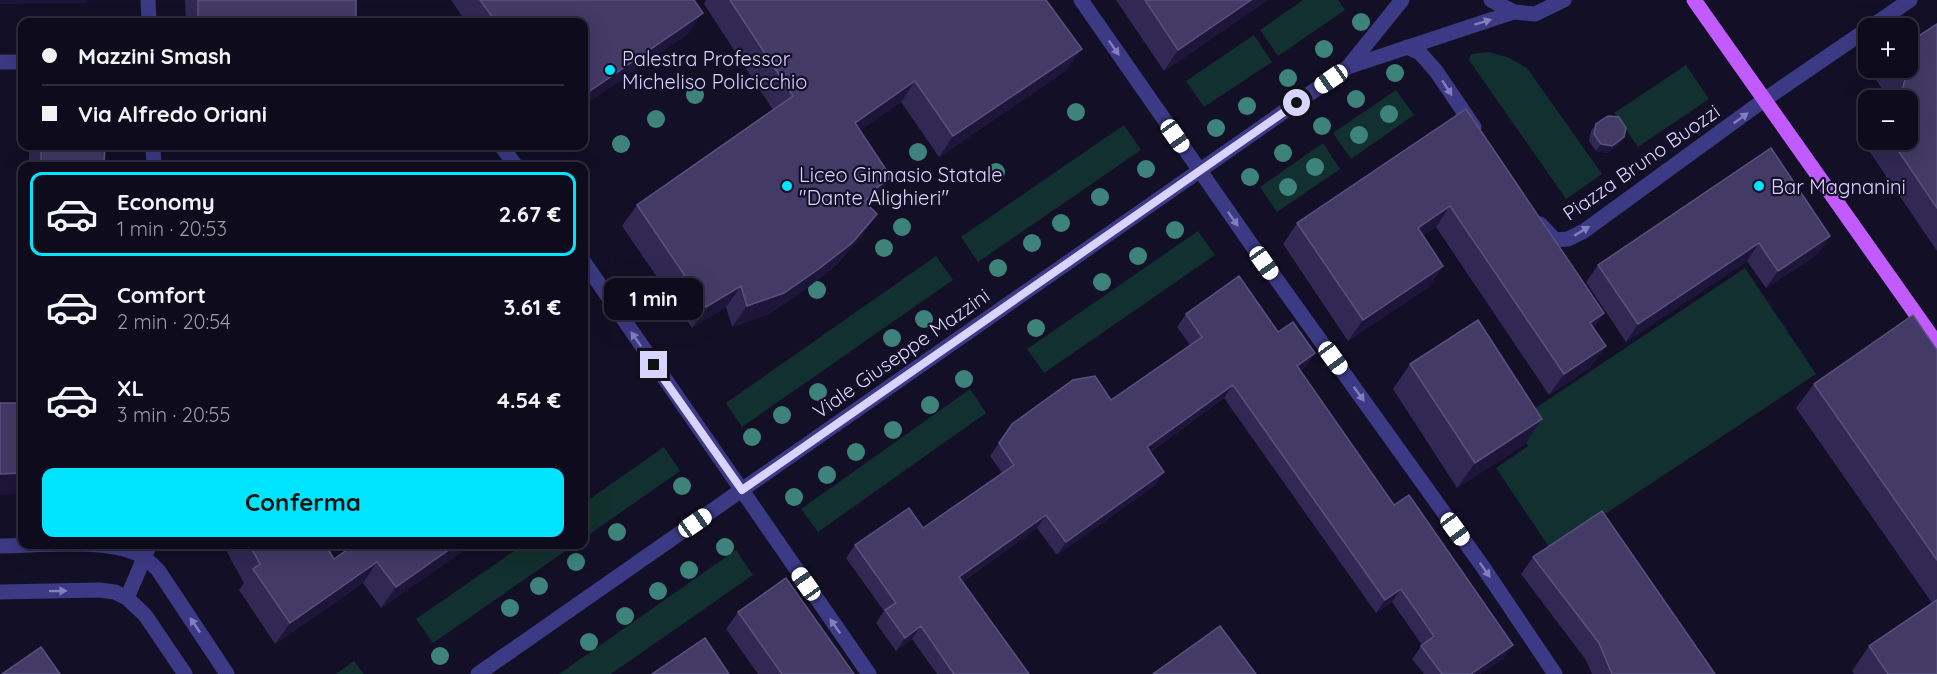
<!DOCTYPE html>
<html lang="it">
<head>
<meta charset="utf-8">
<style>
	:root { --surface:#0e0b1c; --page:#1c1929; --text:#f1f3f6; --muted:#9b9ba3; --line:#2e2b3b; --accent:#00e5ff }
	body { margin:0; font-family:Quicksand,sans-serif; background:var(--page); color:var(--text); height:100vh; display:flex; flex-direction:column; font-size:22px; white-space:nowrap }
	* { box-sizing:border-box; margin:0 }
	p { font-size:20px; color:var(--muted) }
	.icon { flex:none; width:33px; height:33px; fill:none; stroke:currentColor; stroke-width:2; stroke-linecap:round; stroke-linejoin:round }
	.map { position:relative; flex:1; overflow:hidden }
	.details { position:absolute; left:18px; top:162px; width:570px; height:387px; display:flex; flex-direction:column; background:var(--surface); border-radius:12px; box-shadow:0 6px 24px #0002,0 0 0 2px var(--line) }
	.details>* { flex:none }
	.banner { position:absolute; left:18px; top:18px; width:570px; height:132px; border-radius:12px; box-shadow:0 6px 24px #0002,0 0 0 2px var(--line); display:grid; align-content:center; height:132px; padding:0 24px; background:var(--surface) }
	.fabs { position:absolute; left:1858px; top:18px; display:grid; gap:12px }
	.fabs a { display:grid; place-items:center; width:60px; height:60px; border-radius:12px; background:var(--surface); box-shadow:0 6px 24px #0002,0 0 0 2px var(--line); font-size:30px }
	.end { position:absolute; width:27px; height:27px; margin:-14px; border:8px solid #d9d4ff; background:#111; box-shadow:0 0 0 3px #111 }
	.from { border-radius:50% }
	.bubble { position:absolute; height:42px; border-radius:12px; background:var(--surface); box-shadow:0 6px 24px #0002,0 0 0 2px var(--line); font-size:20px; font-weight:700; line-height:42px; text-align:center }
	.car { position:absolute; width:18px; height:36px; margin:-18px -9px; border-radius:8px; box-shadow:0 0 4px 2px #0007; background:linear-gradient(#fff 24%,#345 0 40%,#fff 0 76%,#345 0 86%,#fff 0) }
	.banner b { display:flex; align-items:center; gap:21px; height:57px; font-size:22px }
	.banner b+b { border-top:2px solid var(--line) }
	.banner i { width:15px; height:15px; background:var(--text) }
	ul { padding:10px 0 0; list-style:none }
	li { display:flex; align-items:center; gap:18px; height:84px; margin:0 12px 9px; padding:0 12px; border:3px solid transparent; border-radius:12px }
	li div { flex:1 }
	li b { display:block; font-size:22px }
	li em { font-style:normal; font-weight:700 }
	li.on { border-color:var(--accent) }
	li>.icon { width:54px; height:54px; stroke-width:1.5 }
	.button { display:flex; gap:12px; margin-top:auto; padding:12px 24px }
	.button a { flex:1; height:69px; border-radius:12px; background:var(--accent); color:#111; font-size:24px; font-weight:700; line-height:69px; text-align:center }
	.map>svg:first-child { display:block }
	.green { fill:#12302f }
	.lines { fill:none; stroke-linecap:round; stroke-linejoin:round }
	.minor { stroke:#3d3a85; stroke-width:15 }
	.major { stroke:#c25bff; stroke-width:15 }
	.tree { fill:#3d827b }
	.wall { fill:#312854 }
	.shaded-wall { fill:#1d163a }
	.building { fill:#433a66; stroke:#5a527e; stroke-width:1.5 }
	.oneway { fill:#837fbc }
	.route { stroke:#d9d4ff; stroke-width:8 }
	.poi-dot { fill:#00e5ff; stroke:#130f26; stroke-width:2 }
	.labels { text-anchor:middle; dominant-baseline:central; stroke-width:4.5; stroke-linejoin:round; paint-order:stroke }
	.poi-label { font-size:20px; fill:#d9d4ff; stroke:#130f26; text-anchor:start }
	.street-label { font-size:20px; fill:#d9d4ff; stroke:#130f26 }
</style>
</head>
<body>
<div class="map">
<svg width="1937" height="674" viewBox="0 0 1937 674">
	<rect width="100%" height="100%" fill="#130f26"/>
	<path class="green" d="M1303 0H1338L1345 10 1278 56 1260 30Z
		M1254 35 1272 62 1204 107 1186 81Z
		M1489 52 1510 58 1527 68 1602 174 1566 199 1469 60 1471 54Z
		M1686 65 1709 99 1638 147 1614 113Z
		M1396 90 1414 115 1351 159 1333 133Z
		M1124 125 1141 150 978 262 961 237Z
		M1323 143 1340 169 1277 212 1260 187Z
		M1198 231 1215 255 1044 373 1027 349Z
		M936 256 953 280 742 427 726 403Z
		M1745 268 1816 374 1551 550 1496 468 1528 446 1513 423Z
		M970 389 986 413 818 532 801 509Z
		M664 447 680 471 584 538V503Z
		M523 545H574L433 643 416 619Z
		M736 550 753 575 611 674H559Z
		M354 661 364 674H336Z"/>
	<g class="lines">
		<path class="minor" d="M148 0 149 22
			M1081 0 1251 244 1483 567 1555 674
			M1491 0 1514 12
			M1407 47 1420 53 1436 71 1474 127
			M0 62H22
			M1348 67 1514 12 1535 14 1564 0
			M153 146 154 166
			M501 146 516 166
			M1540 224 1555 240 1568 239 1584 231 1764 100 1910 0
			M584 262 869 674
			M0 546C40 546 110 537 144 557 149 561 154 566 158 570L227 674
			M0 592 99 590 115 592 127 598 145 615 185 674
			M127 598 150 544
			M478 674 1348 67 1402 0"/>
		<path class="major" d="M1694 0 1937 344"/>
	</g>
	<g class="tree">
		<circle cx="1361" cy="22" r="9"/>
		<circle cx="1324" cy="49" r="9"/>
		<circle cx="1395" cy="73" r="9"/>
		<circle cx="1288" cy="78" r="9"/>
		<circle cx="695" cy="95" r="9"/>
		<circle cx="1356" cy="99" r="9"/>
		<circle cx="1247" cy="106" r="9"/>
		<circle cx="1076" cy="112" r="9"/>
		<circle cx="1389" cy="114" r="9"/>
		<circle cx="656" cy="119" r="9"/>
		<circle cx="1322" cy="126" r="9"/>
		<circle cx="1216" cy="128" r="9"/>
		<circle cx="1359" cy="135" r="9"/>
		<circle cx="621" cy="144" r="9"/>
		<circle cx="918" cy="152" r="9"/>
		<circle cx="1283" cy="153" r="9"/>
		<circle cx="1315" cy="167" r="9"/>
		<circle cx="1146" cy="169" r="9"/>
		<circle cx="996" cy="172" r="9"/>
		<circle cx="1250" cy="177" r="9"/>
		<circle cx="1288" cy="187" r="9"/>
		<circle cx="1100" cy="197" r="9"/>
		<circle cx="1061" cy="223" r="9"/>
		<circle cx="902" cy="227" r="9"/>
		<circle cx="1175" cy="230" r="9"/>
		<circle cx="1032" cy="243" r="9"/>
		<circle cx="884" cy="248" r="9"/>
		<circle cx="1138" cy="256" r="9"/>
		<circle cx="998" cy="268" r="9"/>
		<circle cx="1102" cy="282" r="9"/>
		<circle cx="817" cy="290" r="9"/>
		<circle cx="924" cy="319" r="9"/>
		<circle cx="1036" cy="328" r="9"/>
		<circle cx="892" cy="338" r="9"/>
		<circle cx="964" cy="379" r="9"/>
		<circle cx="818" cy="392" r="9"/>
		<circle cx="930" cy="405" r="9"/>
		<circle cx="782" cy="415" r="9"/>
		<circle cx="893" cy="430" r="9"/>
		<circle cx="752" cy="437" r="9"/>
		<circle cx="856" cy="452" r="9"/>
		<circle cx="827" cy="475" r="9"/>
		<circle cx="682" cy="486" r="9"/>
		<circle cx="794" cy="497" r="9"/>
		<circle cx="617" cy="532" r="9"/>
		<circle cx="725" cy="547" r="9"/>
		<circle cx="576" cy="562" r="9"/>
		<circle cx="689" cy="570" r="9"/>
		<circle cx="539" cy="586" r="9"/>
		<circle cx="658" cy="591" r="9"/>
		<circle cx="510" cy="608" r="9"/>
		<circle cx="625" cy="616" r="9"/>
		<circle cx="589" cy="642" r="9"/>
		<circle cx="440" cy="656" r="9"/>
	</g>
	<path class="wall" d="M185 0H356V22H186Z
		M451 0H694L688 34 584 22H466Z
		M706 0H1046L1067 70 939 157 901 102 860 130 891 177 876 198 868 205 877 214 862 236 837 264 806 289 769 314 732 327 726 307 692 328 622 226 637 205 773 110 704 4Z
		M1116 0H1268L1164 71Z
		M1937 24V251L1863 142 1869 133V140H1908V100H1890L1874 77 1880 68H1908Z
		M1466 109 1594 328 1591 367 1549 395 1436 227 1423 235 1429 287 1348 341 1283 244 1297 223Z
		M1596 124 1619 144 1607 153 1596 151 1589 141 1591 131Z
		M29 146H105L104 166H29Z
		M1771 148 1830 236 1818 254 1766 288 1747 261 1626 342 1586 282 1598 265Z
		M1186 314 1278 332 1315 353 1306 366 1300 371 1394 505 1504 658 1480 674H1424L1412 659 1422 645 1392 602 1376 613 1224 398 1150 452 1155 485 1057 555 1037 528 962 582 1029 674H937L912 639 896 651 876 623 884 611 846 558 855 545 923 528 1002 473 990 456 1012 424 1111 400 1190 345 1177 327Z
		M1937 350V674H1854L1852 671 1869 646 1932 603 1796 408 1814 384Z
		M1410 364 1525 444 1457 488 1393 389Z
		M224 544H325L334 559 355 544H473L381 608 363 583 275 644 239 590 244 583 230 558Z
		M1533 557 1715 674H1592L1586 660 1521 574Z
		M738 612 854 674H758L726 629Z"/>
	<path class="shaded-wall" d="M0 0H88L86 3 0 4Z
		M1251 0H1268L1164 71 1178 50Z
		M703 13 688 34 584 106V95Z
		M1082 49 1067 70 939 157 953 136Z
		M915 81 901 102 841 144 855 123Z
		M1624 137 1619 144 1607 153 1596 151 1601 144Z
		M891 177 876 198 859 211 874 190Z
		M1450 206 1436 227 1404 249 1418 228Z
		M877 214 862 236 837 264 806 289 769 314 732 327 747 306Z
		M1830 236 1818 254 1766 288 1778 271Z
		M1759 243 1747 261 1626 342 1638 324Z
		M1443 266 1429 287 1348 341 1363 320Z
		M741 286 726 307 692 328 706 307Z
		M1604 313 1589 335 1590 323Z
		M1606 346 1591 367 1549 395 1564 374Z
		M1315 353 1306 366 1288 379 1297 366Z
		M1233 385 1224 398 1138 460 1147 447Z
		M1542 419 1525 444 1457 488 1475 463Z
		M1164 472 1155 485 1057 555 1066 542Z
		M22 473V494L0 495V474Z
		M1046 515 1037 528 950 590 959 577Z
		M457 544H473L381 608 396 587Z
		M377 562 363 583 275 644 290 623Z
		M1401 589 1392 602 1376 613 1385 600Z
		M921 626 912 639 896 651 905 638Z
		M1513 645 1504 658 1480 674H1471Z"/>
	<path class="building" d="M198 0H356V22H198Z
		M480 0H694L703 13 584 95V22H496Z
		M730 0H1046L1082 49 953 136 915 81 855 123 891 177 874 190 865 202 877 214 852 243 820 268 784 293 747 306 741 286 706 307 637 205 793 96Z
		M1145 0H1251L1178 50Z
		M1937 24V208L1891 140H1908V100H1900L1905 79 1896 68H1908V43Z
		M1466 109 1604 313 1590 323 1606 346 1564 374 1450 206 1418 228 1443 266 1363 320 1297 223Z
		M1608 116 1619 117 1626 128 1624 137 1612 146 1601 144 1594 134 1596 124Z
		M41 146H105L104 166H41Z
		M1771 148 1830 236 1778 271 1759 243 1638 324 1598 265Z
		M1239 276 1278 332 1293 322 1315 353 1297 366 1394 505 1409 495 1513 645 1471 674H1442L1421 646 1434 636 1401 589 1385 600 1233 385 1147 447 1164 472 1066 542 1046 515 959 577 1029 674H954L921 626 905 638 885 610 896 603 855 545 909 508 923 528 1014 465 999 443 1012 424 1073 380 1095 376 1111 400 1202 337 1186 314Z
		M1913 315 1937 350V560L1814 384Z
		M1478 320 1542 419 1475 463 1410 364Z
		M0 403H22V473L0 474Z
		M1602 511 1715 674H1612L1599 643 1533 557Z
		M249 544H325L334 559 355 544H457L396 587 377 562 290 623 253 569 260 564Z
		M786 578 854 674H782L738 612Z
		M1937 600V674H1888L1869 646Z
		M1220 626 1256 674H1153Z
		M705 638 729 674H652Z
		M41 647 60 674H2Z"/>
	<defs><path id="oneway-solid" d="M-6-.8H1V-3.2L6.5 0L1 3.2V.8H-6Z" transform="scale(1.5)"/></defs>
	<g class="oneway">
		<use href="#oneway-solid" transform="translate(1483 22) rotate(-17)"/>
		<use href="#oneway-solid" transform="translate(1114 48) rotate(55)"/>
		<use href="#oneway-solid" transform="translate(1447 88) rotate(57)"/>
		<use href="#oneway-solid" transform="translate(1741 118) rotate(-36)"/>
		<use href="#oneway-solid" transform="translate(1233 219) rotate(55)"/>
		<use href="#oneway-solid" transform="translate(1582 231) rotate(-31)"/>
		<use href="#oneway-solid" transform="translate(636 339) rotate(-125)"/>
		<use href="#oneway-solid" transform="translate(1359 394) rotate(54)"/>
		<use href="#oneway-solid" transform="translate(1485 570) rotate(55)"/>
		<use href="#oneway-solid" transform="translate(58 591) rotate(-1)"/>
		<use href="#oneway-solid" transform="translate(195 625) rotate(-124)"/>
		<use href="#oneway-solid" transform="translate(835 626) rotate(-125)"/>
	</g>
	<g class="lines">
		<path class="route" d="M654 365 742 490 1297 103"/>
	</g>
	<g class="poi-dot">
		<circle cx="610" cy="70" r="6"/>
		<circle cx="787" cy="186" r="6"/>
		<circle cx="1759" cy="186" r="6"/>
	</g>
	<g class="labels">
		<g class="poi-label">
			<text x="622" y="58">Palestra Professor<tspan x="622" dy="23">Micheliso Policicchio</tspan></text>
			<text x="799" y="174">Liceo Ginnasio Statale<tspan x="799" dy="23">"Dante Alighieri"</tspan></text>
			<text x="1771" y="186">Bar Magnanini</text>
		</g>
		<g class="street-label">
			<text transform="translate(1641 162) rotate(-35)">Piazza Bruno Buozzi</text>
			<text transform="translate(901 353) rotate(-35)">Viale Giuseppe Mazzini</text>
		</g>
	</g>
</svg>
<div class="fabs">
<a>+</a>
<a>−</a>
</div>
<i class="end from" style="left:1297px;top:103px"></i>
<i class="end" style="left:654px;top:365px"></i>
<div class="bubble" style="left:604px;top:278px;width:99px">1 min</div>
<i class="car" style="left:1331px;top:79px;rotate:235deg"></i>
<i class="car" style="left:1175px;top:136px;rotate:145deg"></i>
<i class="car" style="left:1264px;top:263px;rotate:145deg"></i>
<i class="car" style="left:1333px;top:358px;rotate:144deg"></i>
<i class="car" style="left:695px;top:523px;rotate:55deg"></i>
<i class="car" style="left:1455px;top:529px;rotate:144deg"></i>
<i class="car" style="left:806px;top:584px;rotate:325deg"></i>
<div class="banner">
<b><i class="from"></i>Mazzini Smash</b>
<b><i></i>Via Alfredo Oriani</b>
</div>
<section class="details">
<ul>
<li class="on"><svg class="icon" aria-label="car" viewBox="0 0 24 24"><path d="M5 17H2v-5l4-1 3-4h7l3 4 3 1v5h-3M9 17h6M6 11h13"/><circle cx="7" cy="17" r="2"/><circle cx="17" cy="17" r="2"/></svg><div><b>Economy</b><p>1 min · 20:53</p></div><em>2.67 €</em></li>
<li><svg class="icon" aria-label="car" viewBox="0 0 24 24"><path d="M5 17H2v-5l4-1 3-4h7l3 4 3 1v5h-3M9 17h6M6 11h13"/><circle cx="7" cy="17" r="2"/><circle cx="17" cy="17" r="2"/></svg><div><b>Comfort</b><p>2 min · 20:54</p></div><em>3.61 €</em></li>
<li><svg class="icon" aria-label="car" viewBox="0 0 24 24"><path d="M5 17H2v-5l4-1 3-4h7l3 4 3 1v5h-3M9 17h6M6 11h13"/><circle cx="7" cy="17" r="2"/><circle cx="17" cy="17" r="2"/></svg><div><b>XL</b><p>3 min · 20:55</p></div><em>4.54 €</em></li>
</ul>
<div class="button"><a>Conferma</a></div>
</section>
</div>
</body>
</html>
